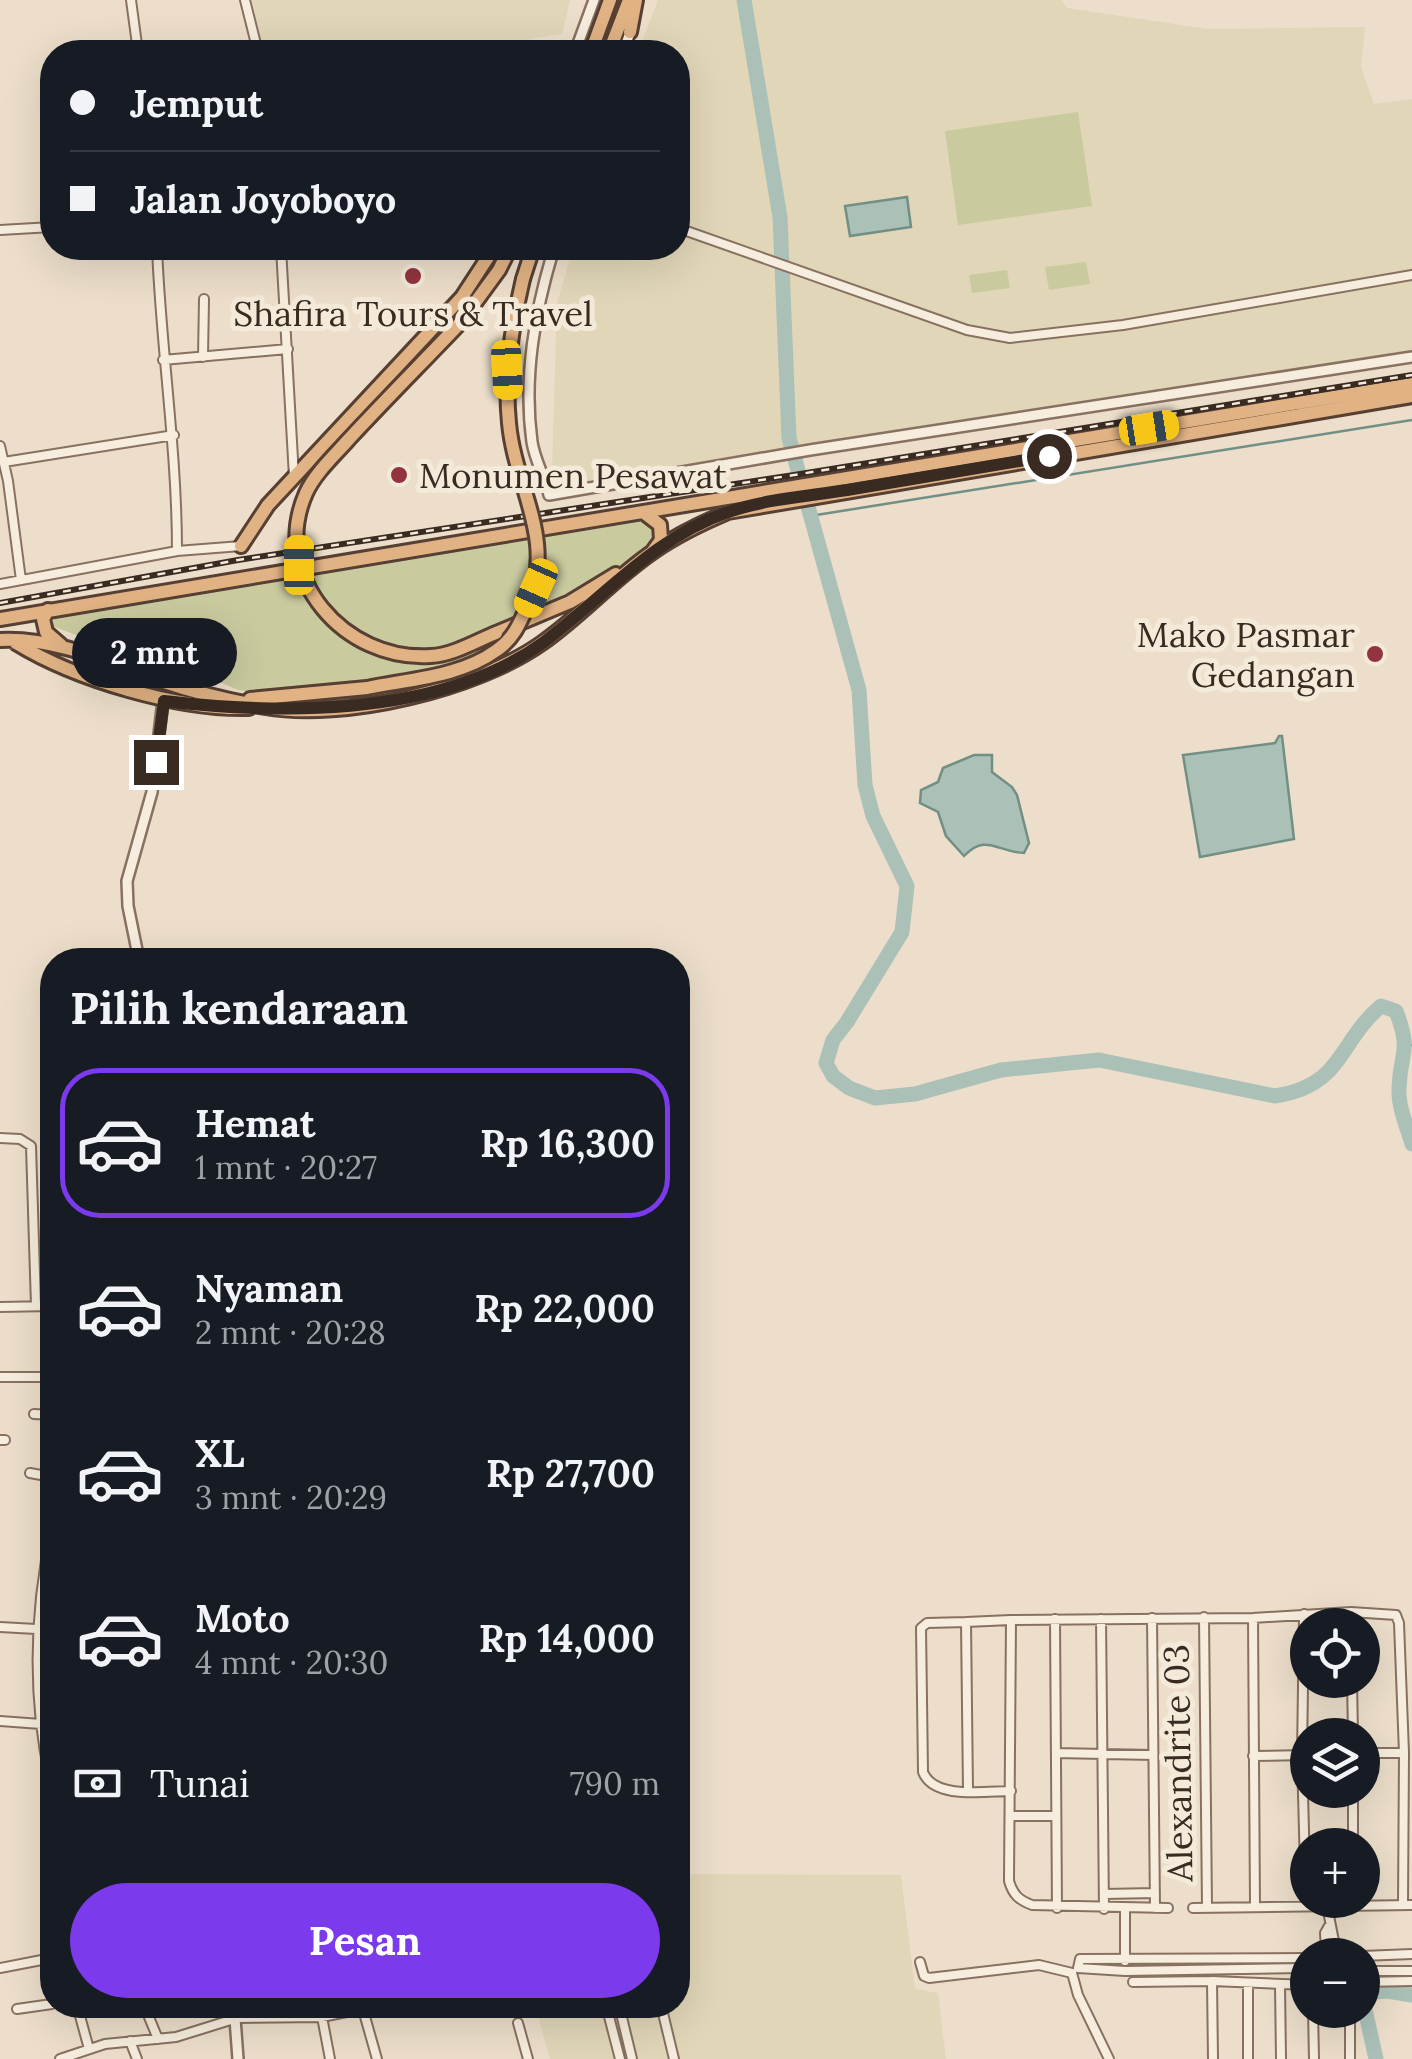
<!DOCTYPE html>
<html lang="id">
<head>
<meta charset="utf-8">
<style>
	:root { --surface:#171b24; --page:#20242c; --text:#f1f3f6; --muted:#9ea1a6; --line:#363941; --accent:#7c3aed }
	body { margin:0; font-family:Lora,serif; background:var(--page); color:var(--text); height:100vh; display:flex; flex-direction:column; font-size:38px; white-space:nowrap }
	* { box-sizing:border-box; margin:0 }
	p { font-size:32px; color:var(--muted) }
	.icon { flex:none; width:55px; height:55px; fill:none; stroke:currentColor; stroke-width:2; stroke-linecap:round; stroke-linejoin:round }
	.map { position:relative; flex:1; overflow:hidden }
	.drawer { position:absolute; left:40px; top:948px; width:650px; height:1070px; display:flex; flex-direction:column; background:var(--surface); border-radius:40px; box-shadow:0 10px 40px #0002 }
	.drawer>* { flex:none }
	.hud { position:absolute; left:40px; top:40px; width:650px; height:220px; border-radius:40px; box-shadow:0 10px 40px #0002; display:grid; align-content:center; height:220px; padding:0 30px; background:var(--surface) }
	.controls { position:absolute; left:1290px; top:1608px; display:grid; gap:20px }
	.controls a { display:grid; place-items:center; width:90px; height:90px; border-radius:50%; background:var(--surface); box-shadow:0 10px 40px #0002; font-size:50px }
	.end { position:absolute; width:45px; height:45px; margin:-22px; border:12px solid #3a2b22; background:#fff; box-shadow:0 0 0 5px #fff }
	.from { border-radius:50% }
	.bubble { position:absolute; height:70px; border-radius:35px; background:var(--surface); box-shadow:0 10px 40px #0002; font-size:32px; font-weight:700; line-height:70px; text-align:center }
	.car { position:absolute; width:30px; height:60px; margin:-30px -15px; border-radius:12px; box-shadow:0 0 8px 2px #0007; background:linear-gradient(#f5c518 24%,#345 0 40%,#f5c518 0 76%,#345 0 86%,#f5c518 0) }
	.hud b { display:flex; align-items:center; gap:35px; height:95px; font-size:38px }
	.hud b+b { border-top:2px solid var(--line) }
	.hud i { width:25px; height:25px; background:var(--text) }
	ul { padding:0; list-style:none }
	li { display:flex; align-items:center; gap:30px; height:150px; margin:0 20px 15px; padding:0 10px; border:5px solid transparent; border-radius:40px }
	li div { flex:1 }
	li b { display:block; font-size:38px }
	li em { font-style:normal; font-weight:700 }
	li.current { border-color:var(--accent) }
	li>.icon { width:90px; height:90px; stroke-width:1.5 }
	h2 { padding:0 30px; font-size:45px; line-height:120px }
	.pay { display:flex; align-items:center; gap:25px; height:110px; padding:0 30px; font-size:38px }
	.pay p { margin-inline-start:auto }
	.primary-button { display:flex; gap:20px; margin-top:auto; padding:20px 30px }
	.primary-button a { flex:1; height:115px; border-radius:60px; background:var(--accent); color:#fff; font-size:40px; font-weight:700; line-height:115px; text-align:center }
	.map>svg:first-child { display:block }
	.farmland { fill:#e1d6b8 }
	.green { fill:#caca9f }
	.water { fill:#abc1b8; stroke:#718f85; stroke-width:2.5 }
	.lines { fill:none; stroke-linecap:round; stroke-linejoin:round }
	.stream { stroke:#718f85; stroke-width:2.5 }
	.river { stroke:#abc1b8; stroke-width:15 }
	.minor-casing { stroke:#887160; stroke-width:12 }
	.tertiary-casing { stroke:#887160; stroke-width:14 }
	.trunk-casing { stroke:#574033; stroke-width:18 }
	.minor { stroke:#f7edde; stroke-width:8 }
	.tertiary { stroke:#f7edde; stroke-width:9 }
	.trunk { stroke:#e0b284; stroke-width:12 }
	.rail-casing { stroke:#3a2b22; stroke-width:6 }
	.rail { stroke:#f4eada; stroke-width:2.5; stroke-dasharray:8; stroke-linecap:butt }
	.trunk-bridge-casing { stroke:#574033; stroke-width:18; stroke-linecap:butt }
	.trunk-bridge { stroke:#e0b284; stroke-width:12 }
	.route { stroke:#3a2b22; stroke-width:12 }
	.poi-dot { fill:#93333f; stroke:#f4eada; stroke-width:4 }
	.labels { text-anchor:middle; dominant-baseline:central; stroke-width:10; stroke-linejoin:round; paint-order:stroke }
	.poi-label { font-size:35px; fill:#3a2b22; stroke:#f4eada }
	.street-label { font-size:35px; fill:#3a2b22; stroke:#f4eada }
</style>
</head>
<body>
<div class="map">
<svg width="1412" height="2059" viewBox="0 0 1412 2059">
	<rect width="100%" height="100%" fill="#ecdeca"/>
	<path class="farmland" d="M252 0H570L562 34 447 52H263Z
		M658 0H1061L1067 8 1208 29 1365 27 1361 67 1374 104 1412 99V357L557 497 552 470 557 303 573 248H678V52H638Z
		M678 1874 901 1875 915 1989 938 1993 946 2059H550L535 2005H678Z"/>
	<path class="green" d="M1078 112 1092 206 958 225 945 131Z
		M1086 262 1090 284 1049 290 1045 267Z
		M1007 270 1010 288 972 293 969 275Z
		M644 520 654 526 657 534 653 545 473 657 411 678 270 695 238 690 215 680 161 667 52 626 54 617 61 613Z"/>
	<path class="water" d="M907 197 911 227 850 236 845 206Z
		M1279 736H1282L1294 839 1200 857 1183 755 1275 743Z
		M974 755H992V772L1012 787 1017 795 1029 843 1024 853C997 852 986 833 964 856L946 836 938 812 920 803 921 790 938 782 943 768Z"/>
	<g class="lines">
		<path class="stream" d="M810 516 1412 420
			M1407 1046 1412 1045"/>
		<path class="river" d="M744 0 780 217 789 438 859 690 865 785 873 816 907 886 902 932 847 1022 833 1040 826 1063 833 1076 849 1088 875 1098 915 1094 1001 1070 1099 1060 1275 1096C1343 1086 1338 1042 1381 1006L1396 1011C1412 1053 1400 1051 1399 1089 1398 1106 1407 1127 1412 1144
			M1362 1993 1387 1991 1412 1995
			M1362 1996 1376 2059"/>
		<defs>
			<path id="minor" d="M131 0 138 52
				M245 0 258 52
				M678 228 967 330 1010 338 1123 325 1412 275
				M0 230 52 227
				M157 248C161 349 177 449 177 551
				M281 248 294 477
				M203 357 204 299
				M163 360 288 349
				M0 446 8 481 21 580
				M4 462 174 435
				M0 584 177 551 241 546
				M0 1138 20 1139 31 1146 36 1306
				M0 1307 52 1306
				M0 1377H44
				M34 1414 52 1415
				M0 1440H5
				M30 1473 52 1477
				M52 1529C33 1617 32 1701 52 1788
				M1304 1614 1302 1756 1306 1906
				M1204 1617 1207 1907
				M1152 1618 1155 1908
				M1253 1618 1255 1906
				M1055 1619 1057 1908
				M1101 1619 1104 1909
				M966 1622 1011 1620
				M0 1627 36 1629
				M1352 1680 1353 1735
				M0 1721 41 1724
				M1056 1753 1153 1755
				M1362 1753H1404
				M1253 1756 1308 1755
				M968 1790 966 1622 927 1623 921 1628 923 1772C934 1800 986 1791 1011 1791
				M1353 1790V1845
				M1010 1816H1056
				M1104 1894 1155 1893
				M1327 1906 1336 1951
				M1168 1908 1032 1905C1019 1900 1013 1895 1009 1881L1011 1620 1253 1618 1351 1612 1396 1615 1399 1623 1404 1753 1403 1905
				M1193 1908 1412 1905
				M1326 1950 1325 1933 1329 1926
				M1362 1956 1412 1954
				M1308 1958 1080 1959 1078 1968 1125 1971 1308 1968
				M1125 1961V1908
				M920 1962 924 1976 929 1978 1039 1965 1072 1973
				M0 1968 52 1958
				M1362 1971H1412
				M1072 1973 1078 1995 1109 2059
				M1133 1982 1212 1981
				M1362 1982 1412 1981
				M1280 1984 1281 2059
				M77 2005 89 2049
				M144 2005 158 2039
				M606 2005 620 2059
				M619 2005 632 2059
				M661 2005 674 2059
				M362 2006 377 2059
				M17 2009 52 2004
				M1313 2010 1314 2059
				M1350 2010V2059
				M322 2017 330 2059
				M518 2023 528 2059
				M130 2041 137 2059
				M60 2059 105 2044 176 2037 237 2018 322 2017 381 2005
				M1213 2059 1212 1981 1308 1985
				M1248 2059V1984"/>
			<path id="tertiary" d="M575 52 594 0
				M623 52 632 27
				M554 248C535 311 523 376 532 442 535 461 545 477 549 495L810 450 1412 357
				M139 960 128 906 127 881 152 792 163 701
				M234 2005 238 2059"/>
			<path id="trunk" d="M630 32 636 0
				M591 52 610 0
				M609 52 629 0
				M523 279 533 248
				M461 322 499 270 510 248
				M643 512 660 525 661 540 653 551
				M241 546 268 505 462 297 494 248
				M48 610 43 619 46 632 61 645
				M0 619 1412 384
				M496 633 570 602 616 574
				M0 640C56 637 110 663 161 681 194 692 231 701 265 707 344 721 477 689 542 643 581 616 614 578 654 551 677 535 702 523 728 512L1412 396
				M16 643C76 680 179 710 249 708
				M250 699 367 688"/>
		</defs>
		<use href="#minor" class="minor-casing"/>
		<use href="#tertiary" class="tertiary-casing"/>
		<use href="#trunk" class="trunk-casing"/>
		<use href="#minor" class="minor"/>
		<use href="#tertiary" class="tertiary"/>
		<use href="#trunk" class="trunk"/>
		<defs>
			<path id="rail" d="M0 603 238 560 794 475 1412 375"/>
		</defs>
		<use href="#rail" class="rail-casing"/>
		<use href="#rail" class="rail"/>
		<defs>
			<path id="trunk-bridge" d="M461 322C424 361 386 399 349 439 335 455 315 473 306 493 269 577 345 662 431 656 453 655 476 641 496 633
				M367 688C410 679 460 677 497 650 513 639 519 625 527 607 557 539 515 489 509 423 504 373 512 327 523 279"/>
		</defs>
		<use href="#trunk-bridge" class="trunk-bridge-casing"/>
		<use href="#trunk-bridge" class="trunk-bridge"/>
	</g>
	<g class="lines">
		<path class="route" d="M156 762 164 701C284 715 441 717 544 642 604 597 655 537 728 512 766 499 809 496 847 490 915 479 982 467 1049 456"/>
	</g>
	<g class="poi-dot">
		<circle cx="413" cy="276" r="10"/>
		<circle cx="399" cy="475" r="10"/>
		<circle cx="1375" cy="654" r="10"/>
	</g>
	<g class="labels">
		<g class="poi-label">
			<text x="413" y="313">Shafira Tours &amp; Travel</text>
			<text x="419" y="475" text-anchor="start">Monumen Pesawat</text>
			<text x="1355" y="634" text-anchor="end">Mako Pasmar<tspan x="1355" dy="40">Gedangan</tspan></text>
		</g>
		<g class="street-label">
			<text transform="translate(1178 1763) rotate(-91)">Alexandrite 03</text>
		</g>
	</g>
</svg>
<div class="controls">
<a><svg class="icon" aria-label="locate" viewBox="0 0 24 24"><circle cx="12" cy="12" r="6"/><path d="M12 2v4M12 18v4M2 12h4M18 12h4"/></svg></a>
<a><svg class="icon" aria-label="layers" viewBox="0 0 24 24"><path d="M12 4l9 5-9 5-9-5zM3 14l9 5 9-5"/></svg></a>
<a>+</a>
<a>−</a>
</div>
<i class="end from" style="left:1049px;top:456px"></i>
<i class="end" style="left:156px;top:762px"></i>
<div class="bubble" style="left:72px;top:618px;width:165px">2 mnt</div>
<i class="car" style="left:507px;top:370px;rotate:177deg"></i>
<i class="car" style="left:1149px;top:428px;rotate:81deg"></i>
<i class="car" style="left:299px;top:565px;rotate:0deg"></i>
<i class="car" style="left:536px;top:588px;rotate:204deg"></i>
<div class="hud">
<b><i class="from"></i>Jemput</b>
<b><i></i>Jalan Joyoboyo</b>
</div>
<section class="drawer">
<h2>Pilih kendaraan</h2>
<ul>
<li class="current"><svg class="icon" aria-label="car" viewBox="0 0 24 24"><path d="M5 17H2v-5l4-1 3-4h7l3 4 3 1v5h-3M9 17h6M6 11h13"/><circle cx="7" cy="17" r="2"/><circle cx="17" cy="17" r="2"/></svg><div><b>Hemat</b><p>1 mnt · 20:27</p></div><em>Rp 16,300</em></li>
<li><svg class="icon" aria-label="car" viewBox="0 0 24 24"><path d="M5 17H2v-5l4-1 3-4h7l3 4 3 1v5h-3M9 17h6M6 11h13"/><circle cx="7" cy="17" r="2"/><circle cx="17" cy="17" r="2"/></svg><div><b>Nyaman</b><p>2 mnt · 20:28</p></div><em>Rp 22,000</em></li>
<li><svg class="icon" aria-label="car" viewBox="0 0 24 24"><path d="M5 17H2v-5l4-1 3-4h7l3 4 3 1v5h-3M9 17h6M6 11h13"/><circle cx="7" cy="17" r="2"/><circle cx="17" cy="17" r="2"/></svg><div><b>XL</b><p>3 mnt · 20:29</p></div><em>Rp 27,700</em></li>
<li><svg class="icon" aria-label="car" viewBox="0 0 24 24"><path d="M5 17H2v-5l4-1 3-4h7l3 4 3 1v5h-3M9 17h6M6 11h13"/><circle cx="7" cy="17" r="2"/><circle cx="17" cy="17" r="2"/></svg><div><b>Moto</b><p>4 mnt · 20:30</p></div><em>Rp 14,000</em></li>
</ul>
<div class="pay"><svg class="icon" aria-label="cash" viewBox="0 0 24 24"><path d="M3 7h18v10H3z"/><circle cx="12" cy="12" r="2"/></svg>Tunai<p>790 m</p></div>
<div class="primary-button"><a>Pesan</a></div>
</section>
</div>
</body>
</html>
